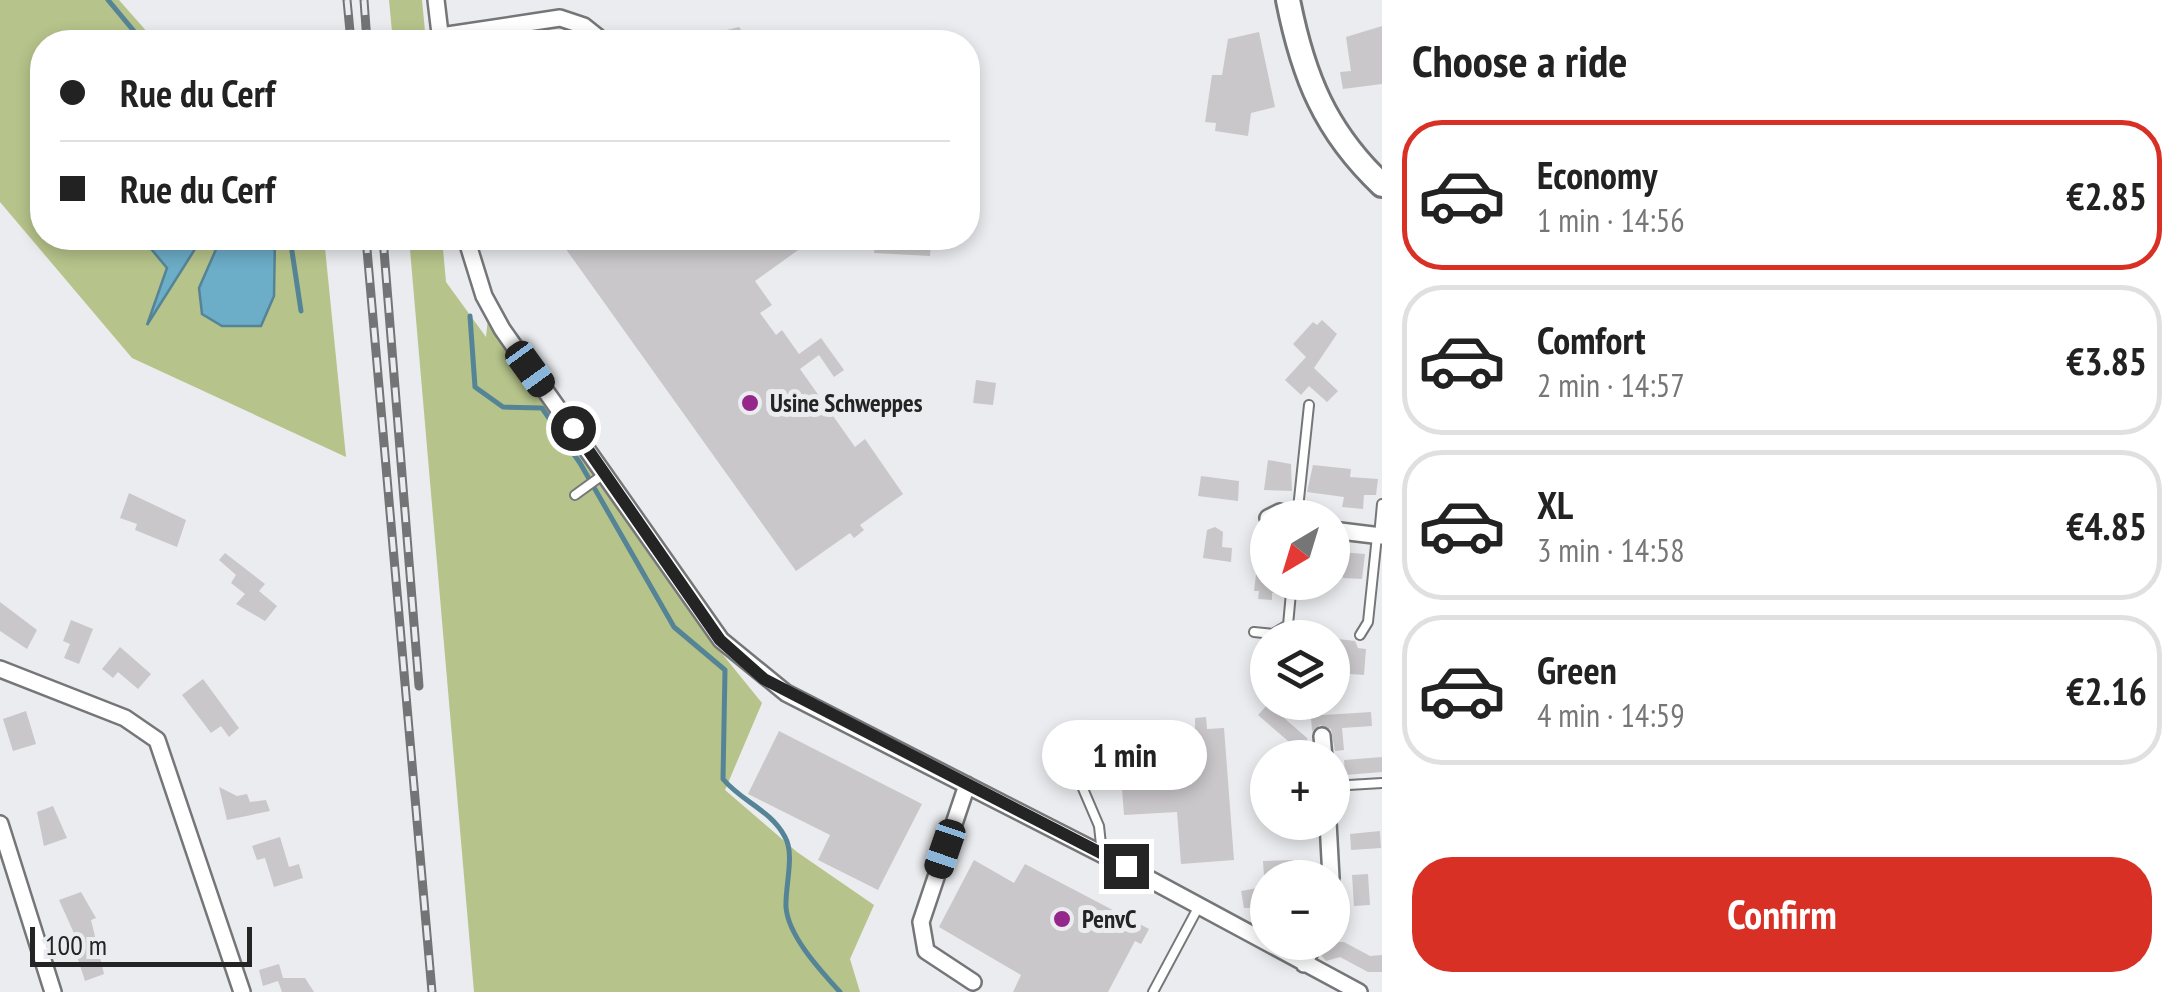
<!DOCTYPE html>
<html lang="en">
<head>
<meta charset="utf-8">
<style>
	:root { --surface:#fff; --page:#f2f2f2; --text:#222; --muted:#767676; --line:#e0e0e0; --accent:#d93025 }
	body { margin:0; font-family:"PT Sans Narrow",sans-serif; background:var(--page); color:var(--text); height:100vh; display:flex; flex-direction:column; font-size:38px; white-space:nowrap }
	* { box-sizing:border-box; margin:0 }
	p { font-size:32px; color:var(--muted) }
	.icon { flex:none; width:55px; height:55px; fill:none; stroke:currentColor; stroke-width:2; stroke-linecap:round; stroke-linejoin:round }
	.map { position:relative; flex:1; overflow:hidden }
	.sheet { display:flex; flex-direction:column; background:var(--surface); width:800px }
	.sheet>* { flex:none }
	.hud { position:absolute; left:30px; top:30px; width:950px; height:220px; border-radius:40px; box-shadow:0 5px 15px #0003; display:grid; align-content:center; height:220px; padding:0 30px; background:var(--surface) }
	.needle { width:65px; rotate:218deg }
	.controls { position:absolute; left:1250px; top:500px; display:grid; gap:20px }
	.controls a { display:grid; place-items:center; width:100px; height:100px; border-radius:50%; background:var(--surface); box-shadow:0 5px 15px #0003; font-size:50px }
	.scale { position:absolute; left:30px; bottom:25px; width:222px; box-sizing:border-box; padding-left:10px; border:5px solid #242425; border-top:0; font-size:28px; line-height:35px; white-space:nowrap; color:#242425; -webkit-text-stroke:8px #ebecef; paint-order:stroke }
	.end { position:absolute; width:45px; height:45px; margin:-22px; border:12px solid #242425; background:#fff; box-shadow:0 0 0 5px #fff }
	.from { border-radius:50% }
	.bubble { position:absolute; height:70px; border-radius:35px; background:var(--surface); box-shadow:0 5px 15px #0003; font-size:32px; font-weight:800; line-height:70px; text-align:center }
	.car { position:absolute; width:30px; height:60px; margin:-30px -15px; border-radius:12px; box-shadow:0 0 8px 2px #0007; background:linear-gradient(#222 24%,#8ab4d8 0 40%,#222 0 76%,#8ab4d8 0 86%,#222 0) }
	.hud b { display:flex; align-items:center; gap:35px; height:95px; font-size:38px }
	.hud b+b { border-top:2px solid var(--line) }
	.hud i { width:25px; height:25px; background:var(--text) }
	ul { padding:0; list-style:none }
	li { display:flex; align-items:center; gap:30px; height:150px; margin:0 20px 15px; padding:0 10px; border:5px solid var(--line); border-radius:40px }
	li div { flex:1 }
	li b { display:block; font-size:38px }
	li em { font-style:normal; font-weight:800 }
	li.active { border-color:var(--accent) }
	li>.icon { width:90px; height:90px; stroke-width:1.5 }
	h2 { padding:0 30px; font-size:45px; line-height:120px }
	.cta { display:flex; gap:20px; margin-top:auto; padding:20px 30px }
	.cta a { flex:1; height:115px; border-radius:40px; background:var(--accent); color:#fff; font-size:40px; font-weight:800; line-height:115px; text-align:center }
	main { display:flex; flex:1; min-height:0 }
	.map>svg:first-child { display:block }
	.forest { fill:#b6c38a }
	.water { fill:#6cadc8; stroke:#568497; stroke-width:2.5 }
	.lines { fill:none; stroke-linecap:round; stroke-linejoin:round }
	.stream { stroke:#568497; stroke-width:5 }
	.building { fill:#c9c7c9 }
	.service-casing { stroke:#757678; stroke-width:12 }
	.minor-casing { stroke:#757678; stroke-width:20 }
	.secondary-casing { stroke:#757678; stroke-width:28 }
	.service { stroke:#fff; stroke-width:8 }
	.minor { stroke:#fff; stroke-width:15 }
	.secondary { stroke:#fff; stroke-width:22 }
	.rail-casing { stroke:#737476; stroke-width:9 }
	.rail { stroke:#ebecef; stroke-width:5; stroke-dasharray:15; stroke-linecap:butt }
	.route { stroke:#242425; stroke-width:12 }
	.poi-dot { fill:#942789; stroke:#ebecef; stroke-width:4 }
	.labels { text-anchor:middle; dominant-baseline:central; stroke-width:10; stroke-linejoin:round; paint-order:stroke }
	.poi-label { font-size:25px; font-weight:bold; fill:#242425; stroke:#ebecef; text-anchor:start }
</style>
</head>
<body>
<main>
<div class="map">
<svg width="1382" height="992" viewBox="0 0 1382 992">
	<rect width="100%" height="100%" fill="#ebecef"/>
	<path class="forest" d="M0 0H119L156 42H42V238H324L346 457 132 358 0 202Z
		M389 0H422L426 42H393Z
		M409 238H442L446 282 486 337 488 318 700 620 702 629 762 703 725 790 797 852 874 905 850 959 860 992H474Z"/>
	<path class="water" d="M150 238H202L147 325 167 268 147 244Z
		M221 238H275L274 296 261 326H222L202 314 199 288Z"/>
	<g class="lines">
		<path class="stream" d="M108 0 143 42
			M290 238 301 311
			M470 316 475 387 503 407 542 408 580 463 674 627 725 670 723 779C742 802 771 810 785 837 795 854 785 886 786 907 788 936 821 971 840 992"/>
	</g>
	<path class="building" d="M1382 26V84L1343 89 1340 72 1351 71 1346 37Z
		M739 27 750 42H693V38Z
		M1259 32 1275 107 1251 113 1248 136 1215 131 1216 123 1205 122 1212 75H1222L1228 39Z
		M558 238H815L755 281 772 305 760 313 776 335 782 330 799 354 821 338 844 370 834 377 819 355 800 369 855 447 865 439 903 494 860 525 864 530 854 538 850 533 796 571Z
		M875 238H931L930 256 874 253Z
		M1322 320 1337 334 1314 368 1338 391 1327 402 1309 386 1301 395 1285 380 1306 357 1293 344 1313 322 1317 325Z
		M976 380 996 383 993 405 973 403Z
		M1268 460 1291 464 1292 491 1264 490Z
		M1313 465 1351 469 1350 477 1378 479 1376 495H1364L1363 509 1342 507 1344 497 1307 492Z
		M1201 476 1239 481 1238 501 1198 496Z
		M129 493 186 520 177 547 135 530 137 524 120 518Z
		M1215 527 1223 532 1222 547 1232 548 1231 562 1203 558 1207 530Z
		M1339 552 1365 554 1362 579 1343 578V572L1338 571Z
		M225 553 265 584 259 591 277 606 265 621 236 604 245 594 231 583 236 575 219 560Z
		M1257 567 1268 568V582H1284V591L1272 593V600L1258 599 1259 591H1254Z
		M0 602 37 630 27 649 0 631Z
		M71 620 93 629 79 664 64 658 70 644 63 641Z
		M1338 639 1355 641 1358 648 1366 649 1364 675 1336 673Z
		M120 647 151 674 138 689 118 672 113 678 102 669Z
		M203 679 239 728 229 737 221 726 211 733 182 695Z
		M1268 704 1307 738 1308 752 1295 753V747L1258 715Z
		M1323 704V715L1371 712 1372 726 1342 728 1344 750 1335 751 1331 729 1320 725 1312 731 1310 705Z
		M26 711 36 744 13 751 3 719Z
		M1206 717 1207 729 1224 728 1234 860 1181 864 1177 812 1124 815 1118 736 1195 730V718Z
		M779 731 922 804 878 890 818 860 830 835 748 794Z
		M1382 757V772L1345 775 1344 760Z
		M219 787 237 796 247 794 250 802 266 800 270 811 227 820Z
		M53 806 67 838 44 846 37 812Z
		M1380 831 1381 848 1351 850 1350 834Z
		M280 837 289 867 299 864 303 878 274 887 265 858 257 860 252 846Z
		M974 860 1014 883 1025 864 1149 929 1141 944 1135 941 1108 992H1013L1021 975 939 927Z
		M1293 860 1294 875 1264 876 1263 861Z
		M1368 874 1370 905 1354 906 1352 875Z
		M1268 886V907L1244 908 1241 891Z
		M81 892 96 918 91 920 104 974 85 981 76 953 82 951 59 900Z
		M1326 942H1344L1370 956 1382 955V972H1368L1340 957 1326 961 1321 955Z
		M279 964 283 978H305L314 992H282L278 981 263 986 259 970Z"/>
	<g class="lines">
		<defs>
			<path id="service" d="M575 495 604 474
				M1297 518 1309 405
				M1379 536 1382 504
				M1254 632 1273 634 1288 625 1292 582
				M1360 635 1368 622 1377 536
				M1066 749 1099 826 1102 854
				M1332 786 1382 783
				M1153 992 1199 906"/>
			<path id="minor" d="M436 0 441 42
				M441 36 560 18 584 26 604 42
				M466 238 484 296 502 329 721 640 786 693 1125 866 1359 992
				M1268 518 1280 512 1295 518
				M1332 530 1382 536
				M0 669 125 718 157 740 242 992
				M1322 736 1324 758
				M967 785 921 922 926 951 973 982
				M1328 822 1331 878
				M0 824 53 992
				M1332 902V907
				M1304 964 1315 942"/>
			<path id="secondary" d="M1288 0C1303 76 1325 131 1382 185"/>
		</defs>
		<use href="#service" class="service-casing"/>
		<use href="#minor" class="minor-casing"/>
		<use href="#secondary" class="secondary-casing"/>
		<use href="#service" class="service"/>
		<use href="#minor" class="minor"/>
		<use href="#secondary" class="secondary"/>
		<defs>
			<path id="rail" d="M347 0 351 42
				M364 0 367 42
				M366 238 432 992
				M383 238 419 686"/>
		</defs>
		<use href="#rail" class="rail-casing"/>
		<use href="#rail" class="rail"/>
	</g>
	<g class="lines">
		<path class="route" d="M573 428 720 640 764 679 1126 866"/>
	</g>
	<g class="poi-dot">
		<circle cx="750" cy="403" r="10"/>
		<circle cx="1062" cy="919" r="10"/>
	</g>
	<g class="labels">
		<g class="poi-label">
			<text x="770" y="403">Usine Schweppes</text>
			<text x="1082" y="919">PenvC</text>
		</g>
	</g>
</svg>
<div class="controls">
<a><svg class="needle" viewBox="-14 -14 28 28"><path d="M0-13l5 13h-10z" fill="#e53935"/><path d="M0 13l5-13h-10z" fill="#767676"/></svg></a>
<a><svg class="icon" aria-label="layers" viewBox="0 0 24 24"><path d="M12 4l9 5-9 5-9-5zM3 14l9 5 9-5"/></svg></a>
<a>+</a>
<a>−</a>
</div>
<div class="scale">100 m</div>
<i class="end from" style="left:573px;top:428px"></i>
<i class="end" style="left:1126px;top:866px"></i>
<div class="bubble" style="left:1042px;top:720px;width:165px">1 min</div>
<i class="car" style="left:530px;top:369px;rotate:144deg"></i>
<i class="car" style="left:945px;top:849px;rotate:199deg"></i>
<div class="hud">
<b><i class="from"></i>Rue du Cerf</b>
<b><i></i>Rue du Cerf</b>
</div>
</div>
<section class="sheet">
<h2>Choose a ride</h2>
<ul>
<li class="active"><svg class="icon" aria-label="car" viewBox="0 0 24 24"><path d="M5 17H2v-5l4-1 3-4h7l3 4 3 1v5h-3M9 17h6M6 11h13"/><circle cx="7" cy="17" r="2"/><circle cx="17" cy="17" r="2"/></svg><div><b>Economy</b><p>1 min · 14:56</p></div><em>€2.85</em></li>
<li><svg class="icon" aria-label="car" viewBox="0 0 24 24"><path d="M5 17H2v-5l4-1 3-4h7l3 4 3 1v5h-3M9 17h6M6 11h13"/><circle cx="7" cy="17" r="2"/><circle cx="17" cy="17" r="2"/></svg><div><b>Comfort</b><p>2 min · 14:57</p></div><em>€3.85</em></li>
<li><svg class="icon" aria-label="car" viewBox="0 0 24 24"><path d="M5 17H2v-5l4-1 3-4h7l3 4 3 1v5h-3M9 17h6M6 11h13"/><circle cx="7" cy="17" r="2"/><circle cx="17" cy="17" r="2"/></svg><div><b>XL</b><p>3 min · 14:58</p></div><em>€4.85</em></li>
<li><svg class="icon" aria-label="car" viewBox="0 0 24 24"><path d="M5 17H2v-5l4-1 3-4h7l3 4 3 1v5h-3M9 17h6M6 11h13"/><circle cx="7" cy="17" r="2"/><circle cx="17" cy="17" r="2"/></svg><div><b>Green</b><p>4 min · 14:59</p></div><em>€2.16</em></li>
</ul>
<div class="cta"><a>Confirm</a></div>
</section>
</main>
</body>
</html>
